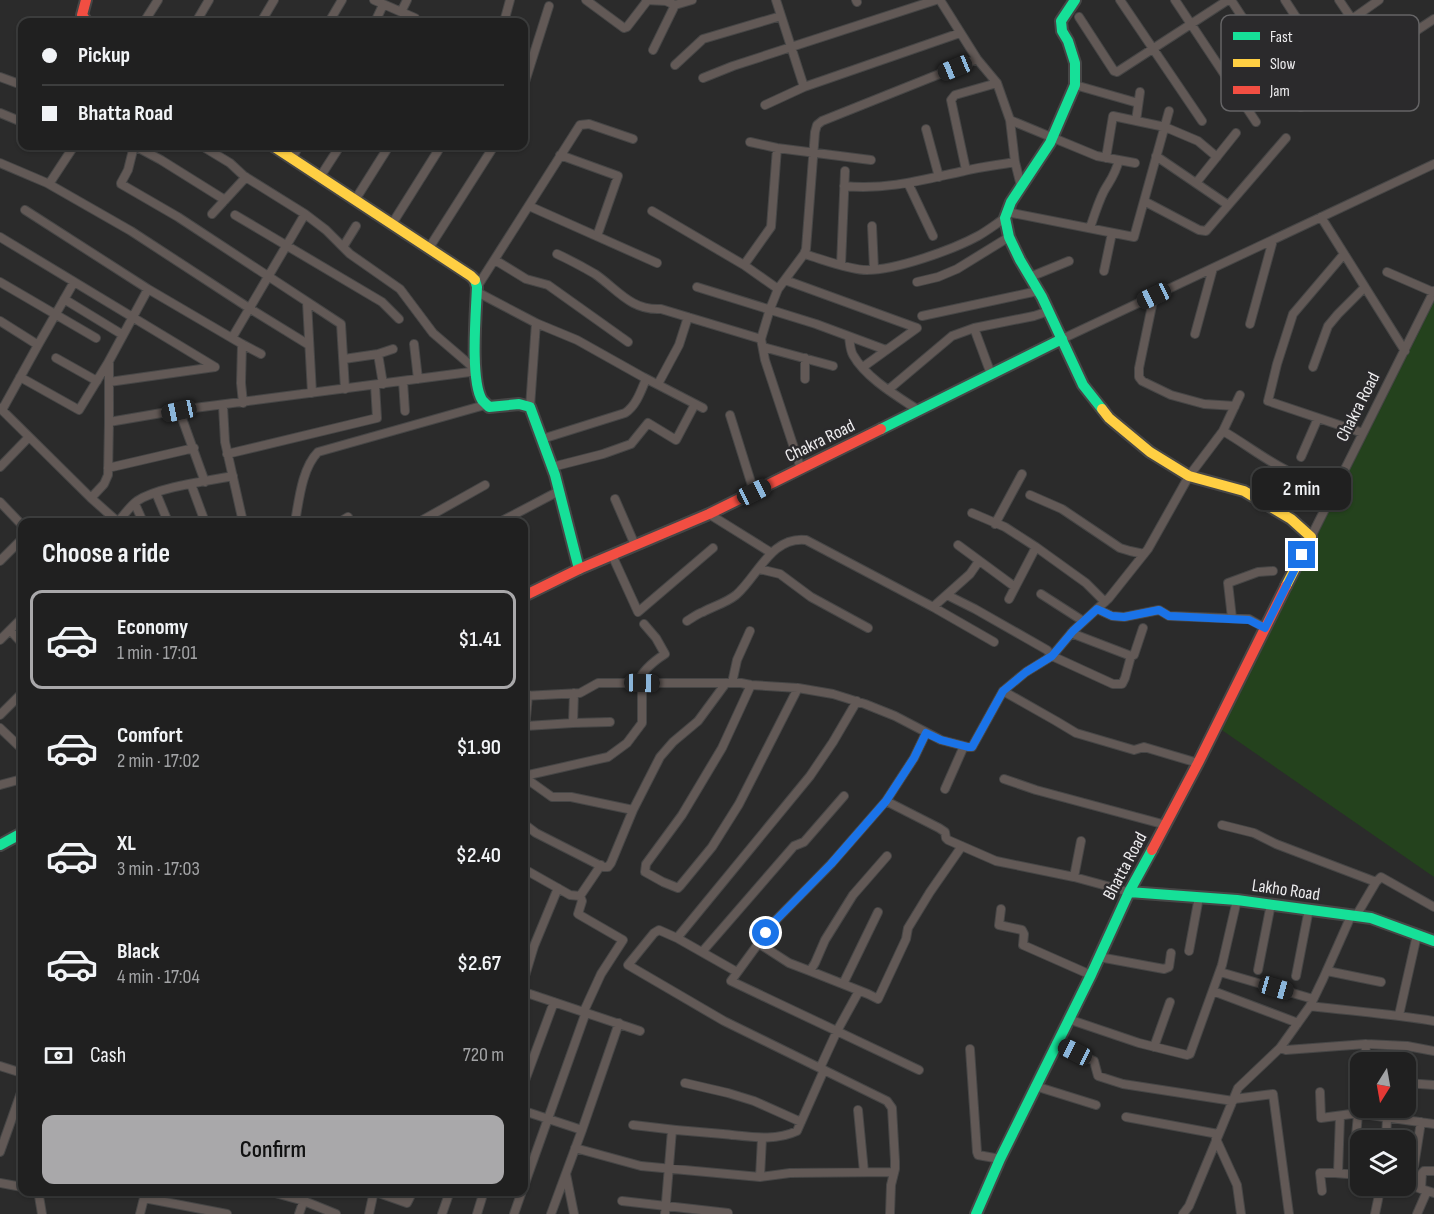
<!DOCTYPE html>
<html lang="en">
<head>
<meta charset="utf-8">
<style>
	:root { --surface:#202020; --page:#282829; --text:#f1f3f6; --muted:#a2a3a5; --line:#3d3e3e; --accent:#a9a8aa }
	body { margin:0; font-family:"Sofia Sans Condensed",sans-serif; background:var(--page); color:var(--text); height:100vh; display:flex; flex-direction:column; font-size:22px; white-space:nowrap }
	* { box-sizing:border-box; margin:0 }
	p { font-size:20px; color:var(--muted) }
	.icon { flex:none; width:33px; height:33px; fill:none; stroke:currentColor; stroke-width:2; stroke-linecap:round; stroke-linejoin:round }
	.map { position:relative; flex:1; overflow:hidden }
	.details { position:absolute; left:18px; top:518px; width:510px; height:678px; display:flex; flex-direction:column; background:var(--surface); border-radius:12px; box-shadow:0 2px 4px #0004,0 0 0 2px var(--line) }
	.details>* { flex:none }
	.top-card { position:absolute; left:18px; top:18px; width:510px; height:132px; border-radius:12px; box-shadow:0 2px 4px #0004,0 0 0 2px var(--line); display:grid; align-content:center; height:132px; padding:0 24px; background:var(--surface) }
	.needle { width:39px; rotate:191deg }
	.tools { position:absolute; left:1350px; top:1052px; display:grid; gap:12px }
	.tools a { display:grid; place-items:center; width:66px; height:66px; border-radius:12px; background:var(--surface); box-shadow:0 2px 4px #0004,0 0 0 2px var(--line); font-size:30px }
	.end { position:absolute; width:27px; height:27px; margin:-14px; border:8px solid #1a73e8; background:#fff; box-shadow:0 0 0 3px #fff }
	.from { border-radius:50% }
	.bubble { position:absolute; height:42px; border-radius:12px; background:var(--surface); box-shadow:0 2px 4px #0004,0 0 0 2px var(--line); font-size:20px; font-weight:600; line-height:42px; text-align:center }
	.car { position:absolute; width:18px; height:36px; margin:-18px -9px; border-radius:8px; box-shadow:0 0 4px 2px #0007; background:linear-gradient(#222 24%,#8ab4d8 0 40%,#222 0 76%,#8ab4d8 0 86%,#222 0) }
	.top-card b { display:flex; align-items:center; gap:21px; height:57px; font-size:22px }
	.top-card b+b { border-top:2px solid var(--line) }
	.top-card i { width:15px; height:15px; background:var(--text) }
	ul { padding:0; list-style:none }
	li { display:flex; align-items:center; gap:18px; height:99px; margin:0 12px 9px; padding:0 12px; border:3px solid transparent; border-radius:12px }
	li div { flex:1 }
	li b { display:block; font-size:22px }
	li em { font-style:normal; font-weight:600 }
	li.active { border-color:var(--accent) }
	li>.icon { width:54px; height:54px; stroke-width:1.5 }
	h2 { padding:0 24px; font-size:27px; line-height:72px }
	.pay { display:flex; align-items:center; gap:15px; height:66px; padding:0 24px; font-size:22px }
	.pay p { margin-inline-start:auto }
	.cta { display:flex; gap:12px; margin-top:auto; padding:12px 24px }
	.cta a { flex:1; height:69px; border-radius:12px; background:var(--accent); color:#111; font-size:24px; font-weight:600; line-height:69px; text-align:center }
	.map>svg:first-child { display:block }
	.green { fill:#24421d }
	.lines { fill:none; stroke-linecap:round; stroke-linejoin:round }
	.street-casing { stroke:#464646; stroke-width:10 }
	.fast-casing { stroke:#464646; stroke-width:14 }
	.slow-casing { stroke:#464646; stroke-width:14 }
	.jam-casing { stroke:#464646; stroke-width:14 }
	.street { stroke:#625956; stroke-width:8 }
	.fast { stroke:#16e098; stroke-width:10 }
	.slow { stroke:#ffcf43; stroke-width:10 }
	.jam { stroke:#f24e42; stroke-width:10 }
	.route { stroke:#1a73e8; stroke-width:8 }
	.labels { text-anchor:middle; dominant-baseline:central; stroke-width:5; stroke-linejoin:round; paint-order:stroke }
	.street-label { font-size:18px; fill:#edecee; stroke:#2b2a2c }
	.key { fill:#2b2a2c; stroke:#656466; stroke-width:1.5 }
	.key-label { font-size:16px; fill:#edecee }
</style>
</head>
<body>
<div class="map">
<svg width="1434" height="1214" viewBox="0 0 1434 1214">
	<rect width="100%" height="100%" fill="#2b2b2b"/>
	<path class="green" d="M1434 291V877L1216 726Z"/>
	<g class="lines">
		<defs>
			<path id="street" d="M374 0 415 18
				M586 0 624 28 627 27 647 1
				M646 0 666 1 675 5
				M776 0 804 87
				M856 0 857 2
				M940 0 977 59 997 83 1010 120 1015 162 1021 186
				M1120 0 1202 121
				M1175 0 1256 122
				M1231 0 1301 107 1434 19
				M1285 0 1338 82
				M1339 0 1377 56
				M401 12 407 0
				M1079 17 1114 71 1117 72 1228 0
				M1352 19 1379 0
				M144 22 158 0
				M196 22 209 0
				M261 22 274 0
				M329 22 342 0
				M375 22 383 5
				M504 22 510 0
				M653 50 675 5 692 0
				M675 65 703 39 781 16
				M0 77 22 85
				M703 78 733 66 936 0
				M524 85 549 6
				M1075 85 1138 103
				M765 105 804 87 960 33
				M0 113 22 122
				M1010 120 1097 156 1135 163
				M1136 121 1140 92
				M926 129 939 177
				M750 142 777 148 871 160
				M134 146 128 170 121 183V184L178 217 341 324 345 389
				M135 146 161 160 225 200
				M560 155 618 176 597 236
				M1156 156 1228 205
				M292 158 299 146
				M1106 158 1113 116 1165 127 1198 141 1217 157
				M0 163 47 183 131 231 249 308 309 345
				M966 170 951 100 955 95 997 83
				M320 177 340 146
				M908 183 933 236
				M1196 183 1236 133
				M49 184 74 146
				M844 186C888 190 922 180 964 171 980 167 998 165 1015 162
				M355 200 389 146
				M1144 201 1199 230 1206 231 1286 138
				M529 206 657 263
				M25 210 148 289 242 344 261 354
				M652 211 744 265 778 289
				M1007 212 1134 237 1169 111
				M212 214 246 177
				M235 215 382 302 399 319
				M1321 217 1405 351
				M392 224 441 146
				M872 226 874 269
				M1090 228C1094 216 1098 203 1104 191 1111 179 1115 175 1119 160
				M0 237 215 367
				M343 247 356 226
				M429 248 494 146
				M557 254C570 260 583 267 595 274 617 289 631 311 661 309L761 339
				M804 254C822 259 849 270 867 270 896 270 952 250 978 236 987 231 996 224 1005 218
				M1344 254 1293 314 1277 364 1268 401 1363 433
				M495 260 526 279 548 285 628 342
				M744 265 771 227 777 148
				M841 265 845 171
				M1104 271 1112 233
				M1387 272 1433 292
				M1030 277 1069 261
				M785 280 917 328
				M0 282 96 338
				M917 282 938 277 957 269 1009 237
				M477 287 580 125 589 124 633 139
				M697 287 816 324 886 350
				M477 292 536 323 530 407
				M1154 296 1139 368V377L1142 381 1171 395 1204 404 1235 406
				M64 299 123 335
				M307 302 312 393
				M922 316 1038 291
				M0 321 38 345 2 410
				M536 323 577 340 643 377 703 408
				M1250 324 1273 240
				M974 328 991 374
				M1195 334 1213 268
				M849 337C850 343 850 350 853 355 866 378 897 396 918 410
				M232 338 305 214
				M1062 339 1434 164
				M242 344 241 383 243 403
				M414 344 418 379
				M38 345 74 282
				M763 347 833 366
				M378 354 383 384
				M56 358 97 381
				M344 359 378 354 393 349
				M863 367 917 328
				M1313 367 1328 326 1338 314 1365 287
				M20 377 79 410 109 361
				M805 379V358
				M403 381 405 411
				M109 382 215 367
				M658 384 679 345 688 317
				M888 390 952 336 974 328 1034 316 1049 311
				M223 406 225 442 243 522
				M0 408 91 498 118 522
				M179 410 205 482
				M730 415 754 492
				M109 422 179 410 470 372 475 369 433 333 400 289 350 254 326 230 305 214 244 176 230 163 202 146
				M1223 431C1244 443 1264 459 1286 470
				M542 439 625 413C636 406 641 391 646 379
				M227 454 377 418 375 385
				M1301 457 1318 418
				M0 467 29 437
				M552 467 603 454 631 444 648 423 676 440 695 404
				M108 468 194 448
				M801 469 765 360 761 339 770 309 778 289 804 254 806 249 815 132 817 125 822 121 977 59
				M191 484 205 522
				M156 493 168 522
				M1030 495 1062 509 1120 548 1130 551 1144 554
				M91 498 104 484 108 475 109 422V361L148 289
				M615 499 635 545
				M0 502 22 525
				M135 504 143 522
				M972 513 1005 527 1036 547 1086 583 1105 602
				M709 514 770 552
				M118 522C124 515 130 506 137 501 158 487 207 481 233 476
				M295 522C299 500 302 468 318 452L485 405
				M340 522 348 517
				M419 522 485 485
				M500 522 559 491
				M995 524 1022 474
				M1311 537 1434 291
				M958 545 1015 587
				M612 555 638 612 713 548
				M0 561 22 539
				M759 569 780 574 811 597 868 628
				M1041 594 1083 621
				M947 595 975 609 1047 650 1052 656 1113 684H1122L1125 678 1131 656 1134 655 1143 628
				M1009 599 1036 547
				M933 607 970 574 979 561
				M1097 609 1112 616 1124 617 1159 610 1169 616 1249 619 1265 628
				M1232 618 1228 583 1258 572 1273 571
				M687 621C692 618 697 614 703 612 714 606 726 603 736 595 758 576 771 536 806 540L933 607 994 642
				M10 630 22 643
				M1071 633 1131 656
				M0 640 22 618
				M638 683C642 670 654 661 665 654L656 638 644 624
				M732 683 737 660 750 631
				M751 685 722 748 682 815 646 864 645 872 663 882 678 888 680 886 712 847 739 804 798 688
				M1003 691 1056 721 1076 733 1134 750 1144 747 1198 763
				M524 696 580 693 598 683H741L751 685 798 688 833 694 865 704 895 716 941 740 968 747H972L1003 691 1026 672 1052 656 1073 631 1109 598 1148 549 1189 476 1223 431 1240 395
				M0 715 22 693
				M573 723 610 722
				M526 726 573 723 574 693
				M0 728 22 749
				M525 729 528 695
				M524 776 608 757 627 743 642 723V683
				M524 777 552 797H571L633 810
				M1004 779 1036 790 1166 825
				M0 785 22 779
				M945 789 964 746
				M886 801 939 828 945 832 946 838 948 840 996 861 1074 877 1129 892
				M524 824 536 833 603 867H608L611 863 633 810 660 757 673 742 698 721 726 683
				M1222 825 1254 833 1276 844 1376 882
				M887 856 853 895 825 940 815 963 810 971 868 994 878 999 906 939 908 928 930 892 962 846
				M524 869 570 895 580 896 601 865
				M1074 877 1081 841
				M580 896 582 901 578 914 623 940 601 974 584 1011
				M1001 909 999 925 1022 930 1024 934 1023 945 1091 975
				M1356 916 1376 882 1381 877 1434 907
				M677 938 659 930 654 933 628 965 724 1021 887 1101 892 1108 895 1161V1169L891 1185 890 1214
				M758 943 789 963 810 971
				M1189 951 1199 897
				M702 952 794 846 804 842 844 796
				M1099 957 1164 969 1169 967 1171 953
				M1258 970 1271 904
				M1327 971 1381 982
				M737 972 677 938 810 776 833 742 857 701
				M1220 972 1313 999
				M1296 976 1309 909
				M524 979 534 946 558 888
				M843 984 878 912
				M1213 991 1298 1023
				M524 992 640 1031
				M1310 1006C1351 1011 1393 1014 1434 1021
				M1399 1015 1417 935
				M1068 1019 1139 1043 1187 1055 1190 1054 1222 965 1237 900
				M1056 1043 1094 1061 1098 1076 1123 1084 1233 1101
				M1154 1047 1170 1002
				M1280 1048 1286 1050 1366 1044 1407 1046 1434 1051
				M970 1049 977 1152 978 1155 1000 1159
				M1365 1062 1366 1044
				M0 1066 22 1073
				M820 1068 837 1031 859 991
				M919 1070 731 981 774 922 831 864 886 801 914 758 926 733
				M524 1083 554 1002
				M685 1083 728 1093 754 1101 801 1122
				M1406 1083 1434 1085
				M1035 1086 1096 1105
				M1320 1092 1321 1118 1351 1114H1363L1434 1124
				M1234 1099 1273 1094 1289 1214
				M858 1110 864 1172
				M524 1111 582 1130
				M1126 1117 1218 1134
				M633 1125C663 1129 693 1132 723 1134 747 1136 774 1142 797 1131L824 1070
				M1216 1139 1237 1185 1241 1214
				M1386 1140 1387 1118
				M575 1148 641 1166 760 1177 790 1173 894 1172
				M0 1152 22 1090
				M1354 1158 1358 1114
				M1414 1166 1421 1122
				M1338 1173 1340 1116
				M566 1174 574 1214
				M760 1177 762 1138
				M0 1183 22 1187
				M1406 1184 1434 1193
				M524 1186 586 1012
				M1421 1189 1422 1173 1424 1171H1434
				M37 1191 39 1196 42 1214
				M268 1191 304 1201 336 1214
				M373 1191 407 1203 413 1191
				M1322 1191 1320 1173H1335L1360 1175
				M622 1201 728 1213
				M140 1214 144 1198 227 1214
				M299 1214 307 1191
				M369 1214 374 1191
				M442 1214 450 1191
				M477 1214 484 1191
				M514 1214 522 1191
				M551 1214 582 1130 619 1023
				M665 1214 672 1130
				M1183 1214 1189 1206 1238 1088 1280 1048 1310 1006 1323 979 1351 916
				M1375 1214 1381 1185
				M1417 1214 1427 1191"/>
			<path id="fast" d="M1075 0 1061 21 1062 31 1068 41 1075 63V85L1050 143 1011 202 1005 218 1009 237 1020 260 1042 297 1083 385 1102 409
				M475 280 477 287C476 312 470 380 482 400 483 401 488 406 489 407L519 404 530 407 555 475 579 569
				M881 429 1062 339
				M0 845 22 833
				M1129 892 1237 900 1371 918 1434 941
				M976 1214 1000 1159 1091 975 1129 892 1152 850"/>
			<path id="slow" d="M273 146 471 276 475 280
				M1102 409 1109 418 1150 452 1189 476 1244 491 1291 519 1311 537 1286 586"/>
			<path id="jam" d="M86 0 82 15 87 22
				M524 596 579 569 709 514 881 429
				M1152 850 1198 763 1286 586"/>
		</defs>
		<use href="#street" class="street-casing"/>
		<use href="#fast" class="fast-casing"/>
		<use href="#slow" class="slow-casing"/>
		<use href="#jam" class="jam-casing"/>
		<use href="#street" class="street"/>
		<use href="#fast" class="fast"/>
		<use href="#slow" class="slow"/>
		<use href="#jam" class="jam"/>
	</g>
	<g class="lines">
		<path class="route" d="M766 933 774 922 831 864 886 801 914 758 926 733 941 740 968 747H972L1003 691 1026 672 1052 656 1073 631 1097 609 1112 616 1124 617 1159 610 1169 616 1249 620 1265 628 1302 555"/>
	</g>
	<g class="labels">
		<g class="street-label">
			<text transform="translate(1358 407) rotate(-63)">Chakra Road</text>
			<text transform="translate(820 441) rotate(-26)">Chakra Road</text>
			<text transform="translate(1125 866) rotate(-62)">Bhatta Road</text>
			<text transform="translate(1286 890) rotate(8)">Lakho Road</text>
		</g>
	</g>
	<rect x="1221" y="15" width="198" height="96" rx="9" class="key"/>
	<rect x="1233" y="32" width="27" height="8" fill="#16e098"/>
	<rect x="1233" y="59" width="27" height="8" fill="#ffcf43"/>
	<rect x="1233" y="86" width="27" height="8" fill="#f24e42"/>
	<g class="key-label">
		<text x="1270" y="42">Fast</text>
		<text x="1270" y="69">Slow</text>
		<text x="1270" y="96">Jam</text>
	</g>
</svg>
<div class="tools">
<a><svg class="needle" viewBox="-14 -14 28 28"><path d="M0-13l5 13h-10z" fill="#e53935"/><path d="M0 13l5-13h-10z" fill="#a2a3a5"/></svg></a>
<a><svg class="icon" aria-label="layers" viewBox="0 0 24 24"><path d="M12 4l9 5-9 5-9-5zM3 14l9 5 9-5"/></svg></a>
</div>
<i class="end from" style="left:766px;top:933px"></i>
<i class="end" style="left:1302px;top:555px"></i>
<div class="bubble" style="left:1252px;top:468px;width:99px">2 min</div>
<i class="car" style="left:955px;top:68px;rotate:248deg"></i>
<i class="car" style="left:1154px;top:296px;rotate:245deg"></i>
<i class="car" style="left:179px;top:411px;rotate:258deg"></i>
<i class="car" style="left:754px;top:492px;rotate:64deg"></i>
<i class="car" style="left:642px;top:683px;rotate:91deg"></i>
<i class="car" style="left:1276px;top:988px;rotate:106deg"></i>
<i class="car" style="left:1075px;top:1052px;rotate:297deg"></i>
<div class="top-card">
<b><i class="from"></i>Pickup</b>
<b><i></i>Bhatta Road</b>
</div>
<section class="details">
<h2>Choose a ride</h2>
<ul>
<li class="active"><svg class="icon" aria-label="car" viewBox="0 0 24 24"><path d="M5 17H2v-5l4-1 3-4h7l3 4 3 1v5h-3M9 17h6M6 11h13"/><circle cx="7" cy="17" r="2"/><circle cx="17" cy="17" r="2"/></svg><div><b>Economy</b><p>1 min · 17:01</p></div><em>$1.41</em></li>
<li><svg class="icon" aria-label="car" viewBox="0 0 24 24"><path d="M5 17H2v-5l4-1 3-4h7l3 4 3 1v5h-3M9 17h6M6 11h13"/><circle cx="7" cy="17" r="2"/><circle cx="17" cy="17" r="2"/></svg><div><b>Comfort</b><p>2 min · 17:02</p></div><em>$1.90</em></li>
<li><svg class="icon" aria-label="car" viewBox="0 0 24 24"><path d="M5 17H2v-5l4-1 3-4h7l3 4 3 1v5h-3M9 17h6M6 11h13"/><circle cx="7" cy="17" r="2"/><circle cx="17" cy="17" r="2"/></svg><div><b>XL</b><p>3 min · 17:03</p></div><em>$2.40</em></li>
<li><svg class="icon" aria-label="car" viewBox="0 0 24 24"><path d="M5 17H2v-5l4-1 3-4h7l3 4 3 1v5h-3M9 17h6M6 11h13"/><circle cx="7" cy="17" r="2"/><circle cx="17" cy="17" r="2"/></svg><div><b>Black</b><p>4 min · 17:04</p></div><em>$2.67</em></li>
</ul>
<div class="pay"><svg class="icon" aria-label="cash" viewBox="0 0 24 24"><path d="M3 7h18v10H3z"/><circle cx="12" cy="12" r="2"/></svg>Cash<p>720 m</p></div>
<div class="cta"><a>Confirm</a></div>
</section>
</div>
</body>
</html>
